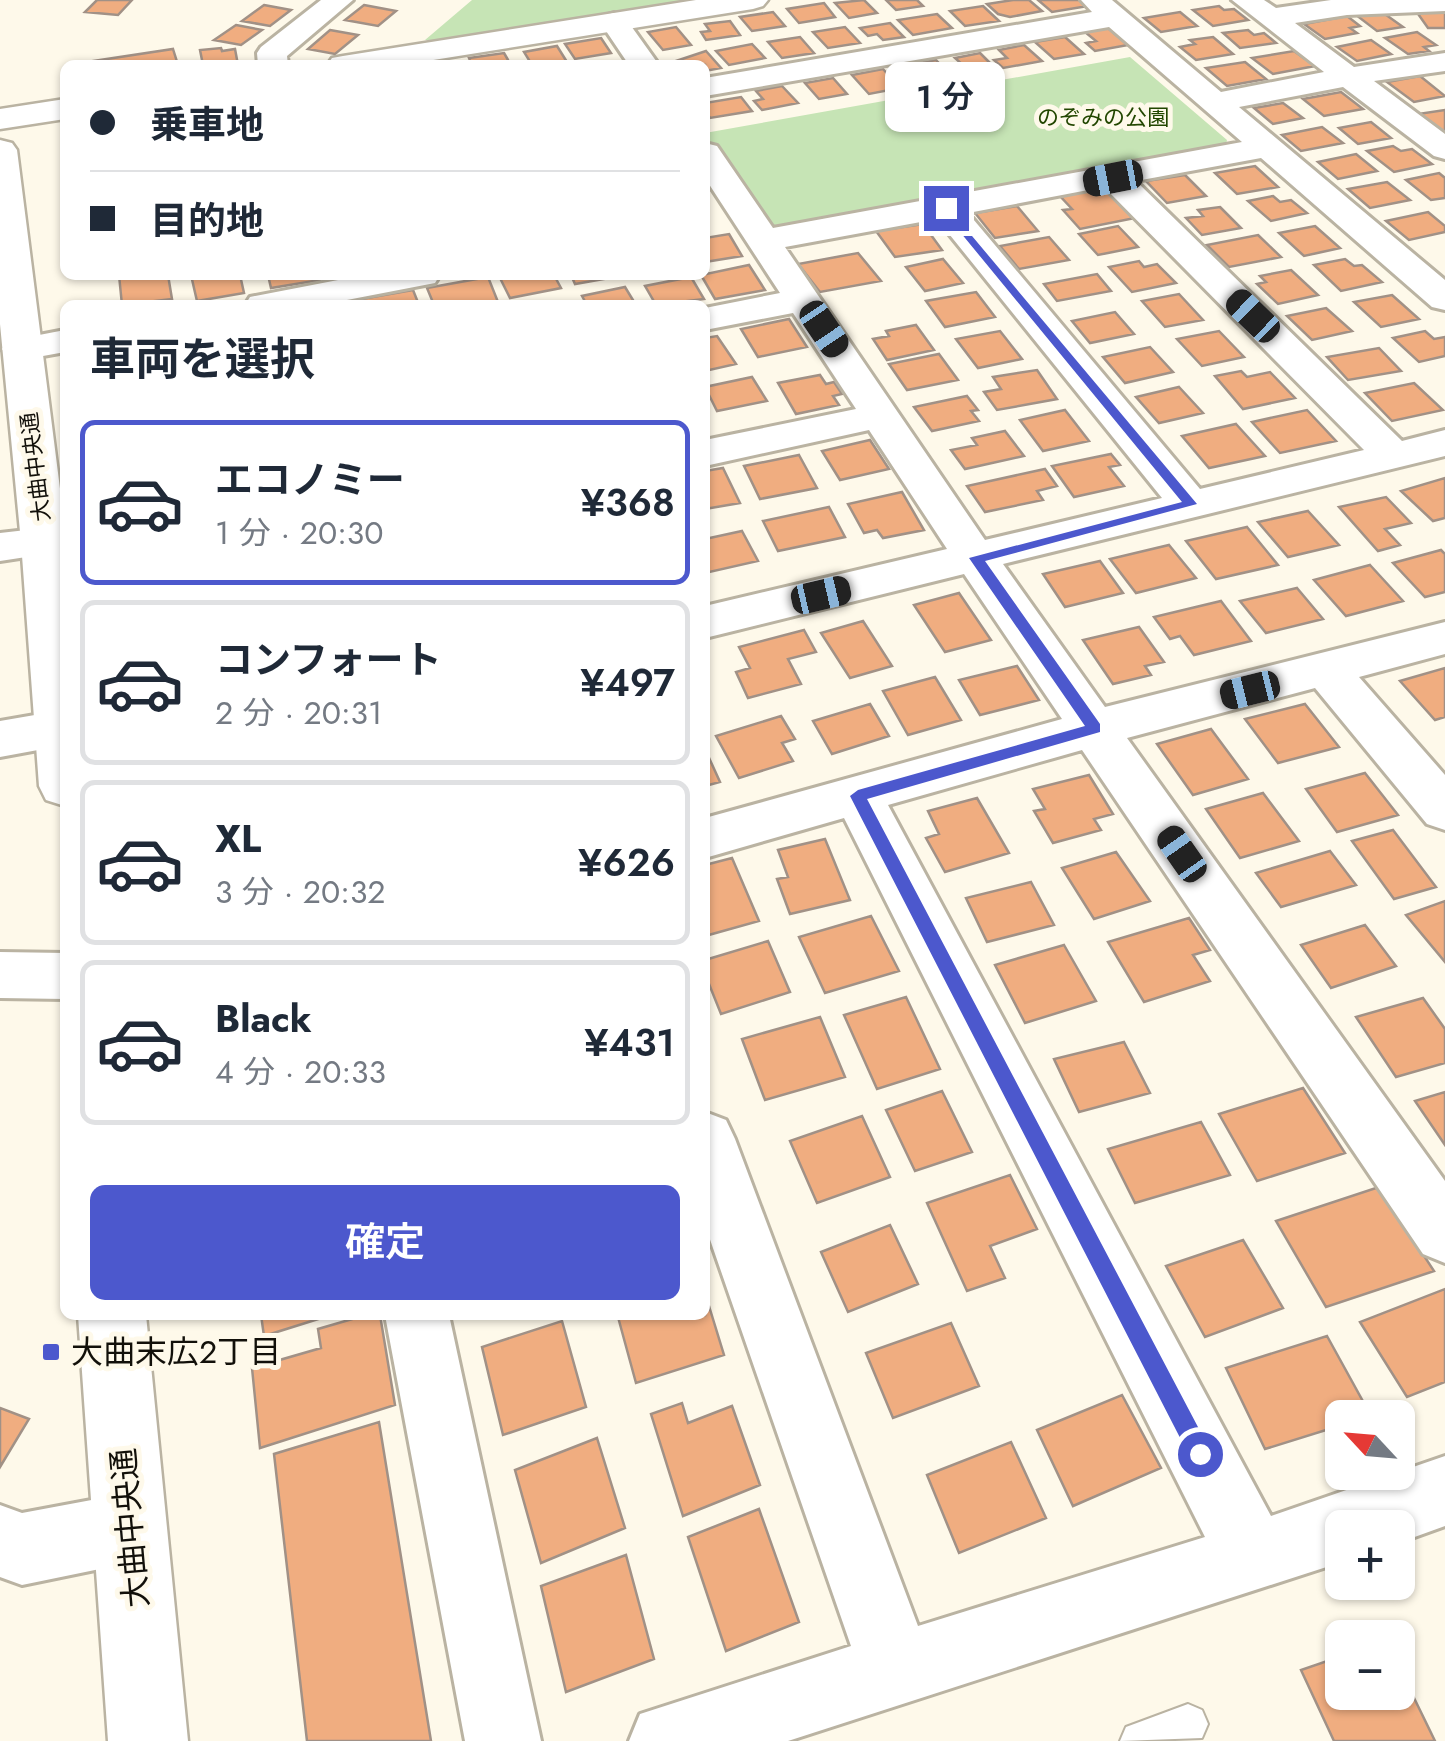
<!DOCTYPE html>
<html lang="ja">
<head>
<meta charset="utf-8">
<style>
	:root { --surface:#fff; --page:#f2f2f3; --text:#1f2937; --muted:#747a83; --line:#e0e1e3; --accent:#4c58cd }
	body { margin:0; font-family:Jost,"Noto Sans JP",sans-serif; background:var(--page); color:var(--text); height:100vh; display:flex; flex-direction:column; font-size:38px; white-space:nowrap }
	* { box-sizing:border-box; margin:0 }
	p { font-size:32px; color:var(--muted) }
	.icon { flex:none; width:55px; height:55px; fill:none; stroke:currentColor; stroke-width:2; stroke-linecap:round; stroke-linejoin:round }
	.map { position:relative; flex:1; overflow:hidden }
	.drawer { position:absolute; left:60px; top:300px; width:650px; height:1020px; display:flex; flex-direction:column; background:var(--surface); border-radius:15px; box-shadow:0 2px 8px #0004 }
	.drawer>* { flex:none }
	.banner { position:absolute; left:60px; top:60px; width:650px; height:220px; border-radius:15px; box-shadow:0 2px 8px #0004; display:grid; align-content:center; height:220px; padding:0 30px; background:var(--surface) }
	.needle { width:65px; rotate:296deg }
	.buttons { position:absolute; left:1325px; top:1400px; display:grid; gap:20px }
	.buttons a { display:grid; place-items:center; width:90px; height:90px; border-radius:15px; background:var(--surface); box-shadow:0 2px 8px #0004; font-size:50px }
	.end { position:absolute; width:45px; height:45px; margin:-22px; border:12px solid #4c58cd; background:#fff; box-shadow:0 0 0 5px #fff }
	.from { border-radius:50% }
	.bubble { position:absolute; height:70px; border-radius:15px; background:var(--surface); box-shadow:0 2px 8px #0004; font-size:32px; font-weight:600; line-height:70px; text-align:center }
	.car { position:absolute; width:30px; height:60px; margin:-30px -15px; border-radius:12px; box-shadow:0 0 8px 2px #0007; background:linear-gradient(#222 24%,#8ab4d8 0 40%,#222 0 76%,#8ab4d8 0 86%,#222 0) }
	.banner b { display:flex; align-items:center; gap:35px; height:95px; font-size:38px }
	.banner b+b { border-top:2px solid var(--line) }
	.banner i { width:25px; height:25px; background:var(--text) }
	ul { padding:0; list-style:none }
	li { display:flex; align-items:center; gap:30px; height:165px; margin:0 20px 15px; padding:0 10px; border:5px solid var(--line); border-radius:15px }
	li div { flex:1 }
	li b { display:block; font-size:38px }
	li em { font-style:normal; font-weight:600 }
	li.on { border-color:var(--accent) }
	li>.icon { width:90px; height:90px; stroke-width:1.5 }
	h2 { padding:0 30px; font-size:45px; line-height:120px }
	.action { display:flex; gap:20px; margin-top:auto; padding:20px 30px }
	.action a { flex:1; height:115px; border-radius:15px; background:var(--accent); color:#fff; font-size:40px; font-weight:600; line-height:115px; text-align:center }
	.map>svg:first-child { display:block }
	.green { fill:#c6e4b5 }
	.building { fill:#f0ad80; stroke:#a19186; stroke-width:2.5 }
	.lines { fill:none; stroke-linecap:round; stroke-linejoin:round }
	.service-casing { stroke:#bab3a2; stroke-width:4 }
	.minor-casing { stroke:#bab3a2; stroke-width:6 }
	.tertiary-casing { stroke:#bab3a2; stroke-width:5 }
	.secondary-casing { stroke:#bab3a2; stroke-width:5 }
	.service { fill:#fff; fill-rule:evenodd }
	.minor { fill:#fff; fill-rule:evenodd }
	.tertiary { fill:#fff; fill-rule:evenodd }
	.secondary { fill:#fff; fill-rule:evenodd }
	.route { fill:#4c58cd }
	.poi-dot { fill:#4c58cd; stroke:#fef9ea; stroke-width:4 }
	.labels { text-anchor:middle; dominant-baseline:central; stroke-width:10; stroke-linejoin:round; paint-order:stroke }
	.far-park-label { font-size:22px; fill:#224600; stroke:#fef9ea }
	.far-street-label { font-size:22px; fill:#12100a; stroke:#fef9ea }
	.near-poi-label { font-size:32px; fill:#12100a; stroke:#fef9ea; text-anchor:start }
	.near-street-label { font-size:32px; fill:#12100a; stroke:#fef9ea }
</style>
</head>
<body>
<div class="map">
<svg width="1445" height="1741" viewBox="0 0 1445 1741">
	<rect width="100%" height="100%" fill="#fef9ea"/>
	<path class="green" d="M472 0H703L446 42 425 40Z
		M1130 57 1227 140 1225 149 772 229 705 146V133Z"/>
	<path class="building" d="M97 0H132L118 15 85 12Z
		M864 0 877 13 849 18 835 3Z
		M886 0H917L923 6 896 10Z
		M1013 0H1029L1042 11 1010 17 998 14 987 4Z
		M1038 0H1080L1088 6 1052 12Z
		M824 3 835 17 799 23 787 9Z
		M264 5 291 10 270 26 242 21Z
		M364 5 396 11 378 26 345 20Z
		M983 6 999 21 965 26 950 11Z
		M1219 6 1224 10 1234 9 1248 20 1213 26 1193 10Z
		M1416 11H1445V28H1428Z
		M773 12 785 26 752 31 740 17Z
		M1180 12 1197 26 1161 32 1144 18Z
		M1382 12 1403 27 1377 31 1356 15Z
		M937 14 952 28 913 35 898 20Z
		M1347 16 1360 26 1350 28 1357 33 1325 39 1304 24Z
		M730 21 740 35 706 40 701 32 710 31 705 24Z
		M890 23 904 37 883 40 877 34 868 36 860 28Z
		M236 25 262 30 241 45 214 40Z
		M676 27 691 45 663 50 648 32Z
		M845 27 860 43 828 48 813 32Z
		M1108 28 1128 45 1095 51 1086 43 1096 41 1085 32Z
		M330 30 358 35 335 54 308 49Z
		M1248 30 1254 35 1264 33 1276 43 1240 48 1223 33Z
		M1417 32 1436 45 1424 47 1429 51 1408 54 1385 38Z
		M800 37 814 53 782 58 768 42Z
		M1065 37 1084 54 1054 59 1035 42Z
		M1213 37 1233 54 1196 60 1180 47 1195 44 1190 40Z
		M601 38 611 53 575 59 565 44Z
		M1371 40 1391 54 1357 61 1337 47Z
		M752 44 765 58 729 65 716 51Z
		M1024 45 1042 61 1003 68 994 60 1007 58 999 50Z
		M557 46 567 62 532 65 524 52Z
		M221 48 222 51 235 49 238 65H203L200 50Z
		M173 49 178 65H67Z
		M706 51 721 68 705 71V65L673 62Z
		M1294 51 1315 66 1273 74 1252 58Z
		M504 53 511 65H472L469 58Z
		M980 53 996 69 962 75 955 68 964 66 955 58Z
		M936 60 953 78 913 85 896 67Z
		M1245 62 1266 79 1227 86 1206 68Z
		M883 69 900 88 869 94 852 75Z
		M1420 76 1445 96 1414 102 1387 82Z
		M833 78 847 94 819 99 805 83Z
		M782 86 798 103 762 110 754 101 763 99 756 91Z
		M1341 92 1363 109 1324 116 1303 99Z
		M741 97 752 111 710 118 705 110V103Z
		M1283 103 1303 118 1273 124 1254 108Z
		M1445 110V131L1439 132 1418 114Z
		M1371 122 1391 138 1358 144 1339 128Z
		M1322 127 1343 143 1301 151 1282 135Z
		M1393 146 1401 151 1412 149 1432 164 1394 172 1367 151Z
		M1356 154 1377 171 1338 179 1318 162Z
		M1255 166 1278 187 1237 194 1215 173Z
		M1439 173 1445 178V198L1431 200 1406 180Z
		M1185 175 1206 196 1167 203 1146 181Z
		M1387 182 1410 200 1370 208 1348 189Z
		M1105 188 1135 218 1080 229 1063 210 1072 209 1060 196Z
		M1273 196 1280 202 1291 200 1307 213 1271 221 1248 201Z
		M1017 206 1038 231 995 238 975 213Z
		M1220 207 1241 228 1202 235 1186 218 1203 216 1198 210Z
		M1428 212 1445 226V232L1409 240 1386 221Z
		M923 224 942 250 895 257 876 231Z
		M1118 226 1138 247 1098 255 1079 234Z
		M1315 226 1340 248 1304 256 1279 233Z
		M729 234 742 256 705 262V238Z
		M1258 235 1281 257 1229 267 1207 245Z
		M1049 237 1069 260 1019 269 1000 246Z
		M858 253 881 281 820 292 798 264Z
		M943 259 963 283 925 291 906 267Z
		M1345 259 1354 266 1362 265 1382 282 1341 291 1314 265Z
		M1139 261 1144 267 1157 264 1176 283 1132 292 1109 267Z
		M749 265 765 290 715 299 701 275Z
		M1291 270 1318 295 1278 304 1257 284 1266 282 1260 276Z
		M1097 274 1111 291 1057 301 1044 284Z
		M119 275H168L172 299 122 305Z
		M191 275H240L244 293 197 301Z
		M268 275H318L320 280 271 288Z
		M554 275 561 288 510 298 499 276Z
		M571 275H621V276L575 284Z
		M488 277 498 302 434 305 427 288Z
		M691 277 704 299 656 305 645 286Z
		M625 287 636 305H587L582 296Z
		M413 290 419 305H364L361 299Z
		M976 292 995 317 945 327 926 301Z
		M1179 294 1203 320 1165 327 1142 301Z
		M1392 295 1419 319 1381 327 1354 302Z
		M1326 308 1352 331 1312 340 1287 316Z
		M1115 312 1134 334 1090 343 1072 321Z
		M789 319 807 347 758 357 741 329Z
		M916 325 934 350 887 360 873 339 889 336 886 331Z
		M1000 331 1022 359 978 368 956 339Z
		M1219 331 1244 357 1202 366 1177 339Z
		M1425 331 1434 339 1445 337V356L1419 362 1393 338Z
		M717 336 736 364 705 371V338Z
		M1150 347 1173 372 1125 383 1103 357Z
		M1379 348 1401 371 1348 380 1327 357Z
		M939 354 958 380 907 390 889 364Z
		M1037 370 1057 399 997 410 984 392 1001 389 993 377Z
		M1241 371 1247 377 1270 372 1295 398 1243 409 1215 376Z
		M820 375 826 384 834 382 842 394 833 396 839 405 796 414 778 383Z
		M752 377 767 401 717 411 705 387Z
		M1414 383 1443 410 1392 421 1365 393Z
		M1179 387 1203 413 1159 423 1136 397Z
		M967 396 978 410 971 411 979 421 932 431 914 407Z
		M1065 410 1089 441 1043 451 1020 420Z
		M1307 410 1336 441 1280 453 1252 422Z
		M1236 424 1265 456 1209 468 1182 436Z
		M1005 431 1024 456 965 469 951 450 977 445 972 438Z
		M870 440 889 469 840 480 822 451Z
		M1111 454 1120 465 1109 467 1124 486 1074 497 1052 466Z
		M799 455 817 488 760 499 744 466Z
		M723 468 740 503 705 509V471Z
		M1045 469 1057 486 1037 491 1043 500 985 512 967 486Z
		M1445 478V518L1433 521 1401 491Z
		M902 492 924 530 883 538 877 530 864 533 848 504Z
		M1386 497 1411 523 1385 529 1400 545 1378 551 1339 507Z
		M829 507 845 537 778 551 763 521Z
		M1308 511 1339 545 1288 557 1258 522Z
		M1247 527 1278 565 1216 579 1186 541Z
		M742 531 758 561 705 573V539Z
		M1169 545 1196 578 1136 593 1110 559Z
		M1441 550 1445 554V592L1425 597 1393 563Z
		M1100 561 1123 593 1065 607 1043 574Z
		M1370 565 1403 601 1346 616 1314 580Z
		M1297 588 1323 619 1266 633 1240 601Z
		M959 593 991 640 945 652 914 605Z
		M1221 601 1251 641 1194 655 1180 636 1170 639 1154 617Z
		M863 621 892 666 850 678 821 633Z
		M1139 627 1164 662 1145 666 1151 675 1113 684 1083 640Z
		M804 630 816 652 788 659 801 684 748 698 736 672 750 668 739 647Z
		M1017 666 1039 700 980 715 959 680Z
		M1445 668V717L1435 720 1400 681Z
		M935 677 961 720 908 735 883 691Z
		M870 704 889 736 832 754 813 721Z
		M1305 704 1339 747 1278 763 1245 719Z
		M781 716 795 739 782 743 793 761 739 778 716 736Z
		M1211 729 1248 779 1193 795 1157 744Z
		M705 749 720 782 705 786Z
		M1365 773 1398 815 1337 832 1306 789Z
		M1089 775 1113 814 1094 819 1101 830 1053 843 1034 811 1045 809 1033 789Z
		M1263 793 1299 841 1240 858 1206 809Z
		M977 798 1009 853 945 872 926 838 939 834 928 811Z
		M1393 830 1436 887 1394 899 1352 841Z
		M825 839 850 900 790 914 777 879 788 877 778 850Z
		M1330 851 1356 885 1281 907 1256 873Z
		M1116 852 1150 901 1094 919 1062 868Z
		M732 858 759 921 705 936V865Z
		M1031 882 1054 925 987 942 966 898Z
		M1445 901V962L1406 915Z
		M871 916 899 971 825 993 799 937Z
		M1189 918 1210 950 1193 955 1210 981 1144 1002 1108 942Z
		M1365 925 1396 966 1331 988 1301 945Z
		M768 941 790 992 721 1014 705 974V960Z
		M1064 945 1096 1001 1025 1023 995 965Z
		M906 997 940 1069 877 1089 844 1015Z
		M1423 998 1445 1029V1063L1396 1077 1356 1017Z
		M820 1017 845 1077 765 1100 742 1039Z
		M1124 1042 1150 1093 1079 1112 1054 1059Z
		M1303 1088 1345 1153 1257 1181 1219 1114Z
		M942 1091 972 1152 915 1171 886 1110Z
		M1445 1092V1145L1415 1101Z
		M862 1116 890 1177 817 1203 790 1141Z
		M1201 1122 1230 1175 1135 1203 1108 1149Z
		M1010 1175 1037 1229 990 1246 1005 1278 967 1291 927 1203Z
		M1379 1187 1434 1271 1326 1307 1276 1221Z
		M890 1225 918 1284 848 1312 821 1252Z
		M1243 1240 1283 1308 1205 1337 1166 1266Z
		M1445 1289V1382L1407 1397 1360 1322Z
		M705 1293 724 1355 636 1383 618 1317 705 1315Z
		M261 1315H331L264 1336Z
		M366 1315H380L395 1405 260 1448 252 1368 321 1348 318 1329Z
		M562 1321 586 1407 503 1435 482 1347Z
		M951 1323 979 1386 893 1418 866 1353Z
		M1327 1336 1371 1416 1342 1418V1425L1265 1449 1226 1368Z
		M1122 1395 1161 1468 1073 1506 1037 1430Z
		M682 1403 688 1423 732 1406 760 1485 683 1516 651 1414Z
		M0 1408 29 1419 0 1467Z
		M379 1422 431 1741H307L274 1454Z
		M597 1438 625 1528 541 1563 515 1470Z
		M1011 1442 1046 1518 959 1553 927 1475Z
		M759 1509 799 1622 726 1651 688 1537Z
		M626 1555 654 1659 566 1692 541 1586Z
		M1330 1660 1342 1692H1398V1665L1435 1741H1334L1301 1670Z"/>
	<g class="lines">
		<defs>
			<path id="service" d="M1188 1704 1202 1710 1208 1724 1202 1738 1120 1741 1126 1727Z"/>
			<path id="minor" d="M321 0H353L287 56 288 65H258L257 53 261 47Z
				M1081 0H1112L1221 92 1324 72 1232 0H1264L1276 8 1331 0H1445V11L1347 15 1295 23 1354 67 1445 53V71L1374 81 1445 134V159L1434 156 1343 87 1239 107 1445 280V310L1432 307 1261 158 1136 181 1402 441 1445 430V456L1003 564 1105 707 1445 622V654L1359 677 1445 775V830L1427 824 1315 688 1127 738 1445 1181V1263L1423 1254 1082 750 888 805 1271 1516 1445 1456V1526L1398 1543V1528H1342V1562L788 1741H629L640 1714 851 1646 705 1225V1112L726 1120 735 1139 918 1626 1205 1537 844 818 705 858V818L1062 719 964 574 705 638V606L947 549 869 430 705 466V440L856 409 793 313 705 330V308L780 293 705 178V143L717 146 773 228 1242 142 1109 27 705 96V78L1092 12ZM1104 187 1364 450 1200 489 968 213ZM937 219 1162 498 985 540 785 247Z
				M614 13 624 16 659 65H629L600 22 604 16Z
				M364 275H440L435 283 321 305H245L250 297Z
				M65 330V352L21 360 8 357 2 349 8 341Z
				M44 528 59 532 65 541 59 552 0 561V533Z
				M58 711 65 713V745L0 757V721Z
				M0 952 65 953V999L0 998Z
				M385 1315H449L541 1741H465Z
				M129 1493 154 1503 164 1528 154 1553 129 1563 22 1585 0 1577V1505L22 1513Z"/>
			<path id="tertiary" d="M696 0H768L763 6 753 9 402 65H327L332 58 343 56Z
				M65 99V119L0 129V109Z"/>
			<path id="secondary" d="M0 140 12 143 17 150 65 528V806L46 800 39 786 21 542 0 324Z
				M78 1315H146L188 1741H108Z"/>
		</defs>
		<use href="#service" class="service-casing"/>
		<use href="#minor" class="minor-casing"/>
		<use href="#tertiary" class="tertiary-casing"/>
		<use href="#secondary" class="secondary-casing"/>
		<use href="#service" class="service"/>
		<use href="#minor" class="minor"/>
		<use href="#tertiary" class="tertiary"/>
		<use href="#secondary" class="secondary"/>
	</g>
	<path class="route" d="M946 205 1197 504 985 561 1100 724V732L867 799 1208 1446 1211 1454 1208 1461 1200 1464 1192 1461 850 796 858 790 1085 726 969 558 1182 502 942 210Z"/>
	<rect class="poi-dot" x="41" y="1342" width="20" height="20" rx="5"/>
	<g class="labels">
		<g class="far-park-label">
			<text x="1103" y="117">のぞみの公園</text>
		</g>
		<g class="far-street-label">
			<text transform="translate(35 467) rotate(-97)">大曲中央通</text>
		</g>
		<g class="near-poi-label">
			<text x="71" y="1352">大曲末広2丁目</text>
		</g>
		<g class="near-street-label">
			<text transform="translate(130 1528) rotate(-95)">大曲中央通</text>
		</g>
	</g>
</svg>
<div class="buttons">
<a><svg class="needle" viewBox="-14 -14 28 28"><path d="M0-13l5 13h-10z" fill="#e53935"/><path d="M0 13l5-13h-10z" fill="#747a83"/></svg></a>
<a>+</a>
<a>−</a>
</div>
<i class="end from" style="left:1200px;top:1454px"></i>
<i class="end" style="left:946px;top:208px"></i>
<div class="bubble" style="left:885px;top:62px;width:120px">1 分</div>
<i class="car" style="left:1113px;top:178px;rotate:259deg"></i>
<i class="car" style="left:1253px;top:316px;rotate:314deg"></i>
<i class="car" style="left:824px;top:329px;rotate:146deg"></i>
<i class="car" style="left:821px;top:595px;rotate:77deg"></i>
<i class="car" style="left:1250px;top:690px;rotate:256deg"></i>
<i class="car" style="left:1182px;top:854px;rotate:325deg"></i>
<div class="banner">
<b><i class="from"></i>乗車地</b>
<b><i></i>目的地</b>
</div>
<section class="drawer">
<h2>車両を選択</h2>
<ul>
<li class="on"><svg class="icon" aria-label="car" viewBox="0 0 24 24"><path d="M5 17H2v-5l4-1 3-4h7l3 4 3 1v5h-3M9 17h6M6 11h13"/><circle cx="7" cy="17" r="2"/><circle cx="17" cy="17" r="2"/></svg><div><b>エコノミー</b><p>1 分 · 20:30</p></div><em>¥368</em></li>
<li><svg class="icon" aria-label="car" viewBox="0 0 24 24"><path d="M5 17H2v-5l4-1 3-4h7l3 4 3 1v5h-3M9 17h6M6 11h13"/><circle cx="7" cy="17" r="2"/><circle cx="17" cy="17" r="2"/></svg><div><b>コンフォート</b><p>2 分 · 20:31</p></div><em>¥497</em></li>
<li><svg class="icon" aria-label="car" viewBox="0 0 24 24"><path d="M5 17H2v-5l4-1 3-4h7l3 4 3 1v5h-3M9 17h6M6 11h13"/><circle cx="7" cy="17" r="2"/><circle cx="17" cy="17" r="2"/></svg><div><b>XL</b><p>3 分 · 20:32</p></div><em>¥626</em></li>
<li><svg class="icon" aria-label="car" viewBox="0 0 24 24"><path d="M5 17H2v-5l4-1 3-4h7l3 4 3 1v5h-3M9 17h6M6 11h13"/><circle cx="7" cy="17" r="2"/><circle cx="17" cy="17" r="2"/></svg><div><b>Black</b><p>4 分 · 20:33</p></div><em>¥431</em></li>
</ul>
<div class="action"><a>確定</a></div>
</section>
</div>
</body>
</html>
